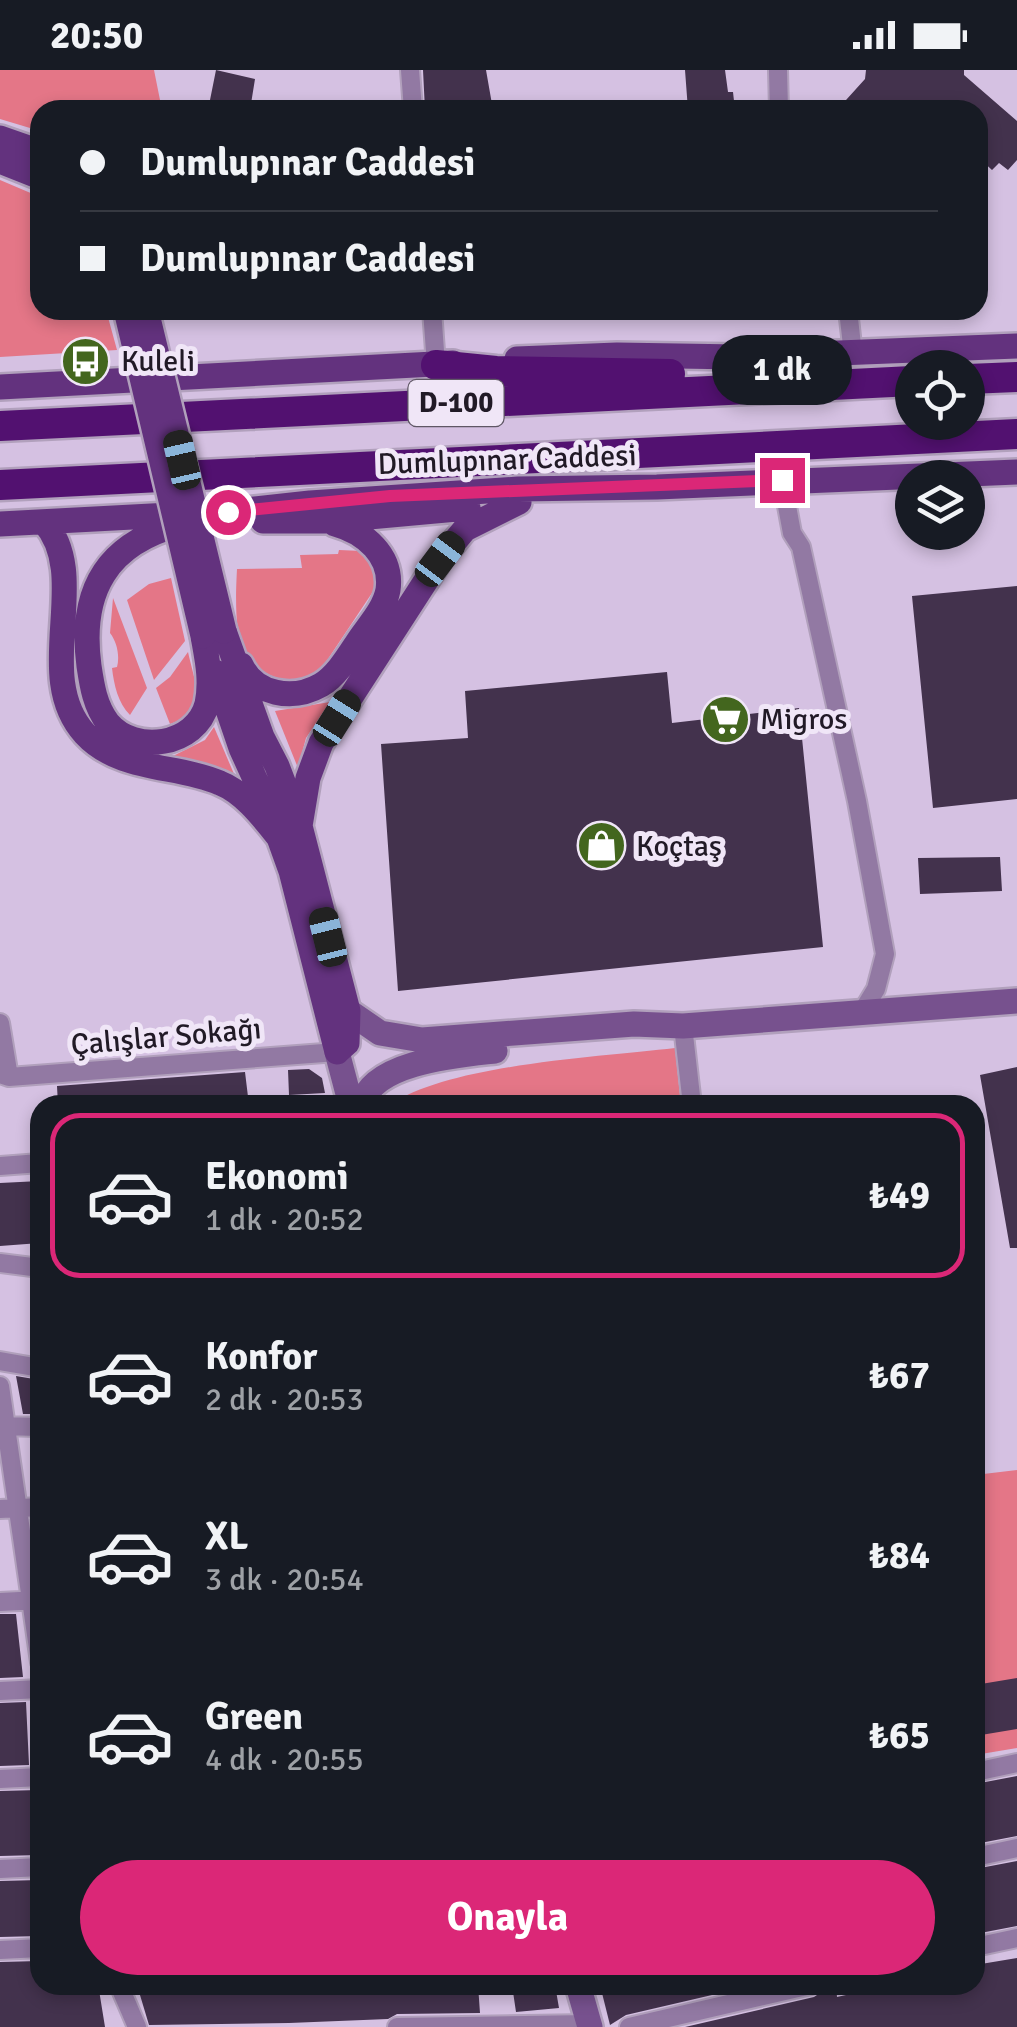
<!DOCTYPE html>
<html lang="tr">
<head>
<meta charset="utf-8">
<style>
	:root { --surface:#171b24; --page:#242831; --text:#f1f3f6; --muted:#9ea1a6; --line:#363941; --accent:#db2777 }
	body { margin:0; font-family:Signika,sans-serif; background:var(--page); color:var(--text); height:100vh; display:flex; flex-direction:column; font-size:38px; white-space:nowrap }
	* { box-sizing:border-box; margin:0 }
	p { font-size:32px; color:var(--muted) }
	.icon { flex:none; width:55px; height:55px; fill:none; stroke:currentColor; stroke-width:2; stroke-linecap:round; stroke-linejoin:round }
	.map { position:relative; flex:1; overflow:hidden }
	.details { position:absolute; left:30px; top:1025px; width:955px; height:900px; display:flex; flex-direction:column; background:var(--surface); border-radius:30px; box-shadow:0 5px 15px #0003 }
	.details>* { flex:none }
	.top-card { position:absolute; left:30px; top:30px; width:958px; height:220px; border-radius:30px; box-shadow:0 5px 15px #0003; display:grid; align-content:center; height:220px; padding:0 50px; background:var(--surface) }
	.fabs { position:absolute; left:895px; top:280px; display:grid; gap:20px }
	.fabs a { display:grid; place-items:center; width:90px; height:90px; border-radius:50%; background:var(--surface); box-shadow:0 5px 15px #0003; font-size:50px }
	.end { position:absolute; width:45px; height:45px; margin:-22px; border:12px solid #db2777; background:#fff; box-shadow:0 0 0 5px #fff }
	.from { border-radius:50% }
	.bubble { position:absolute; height:70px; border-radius:35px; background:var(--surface); box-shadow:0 5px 15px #0003; font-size:32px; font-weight:800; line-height:70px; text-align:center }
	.car { position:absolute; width:30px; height:60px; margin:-30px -15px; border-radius:12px; box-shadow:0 0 8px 2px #0007; background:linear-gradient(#222 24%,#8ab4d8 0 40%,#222 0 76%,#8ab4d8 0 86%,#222 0) }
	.top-card b { display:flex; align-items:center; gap:35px; height:95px; font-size:38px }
	.top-card b+b { border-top:2px solid var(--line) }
	.top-card i { width:25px; height:25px; background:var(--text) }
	ul { padding:18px 0 0; list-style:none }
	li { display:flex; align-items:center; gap:30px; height:165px; margin:0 20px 15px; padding:0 30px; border:5px solid transparent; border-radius:30px }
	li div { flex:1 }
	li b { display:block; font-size:38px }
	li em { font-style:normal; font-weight:800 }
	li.selected { border-color:var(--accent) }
	li>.icon { width:90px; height:90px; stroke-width:1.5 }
	.action { display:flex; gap:20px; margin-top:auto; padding:20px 50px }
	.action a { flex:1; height:115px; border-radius:60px; background:var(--accent); color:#fff; font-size:40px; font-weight:800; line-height:115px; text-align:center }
	.status { display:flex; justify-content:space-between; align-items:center; height:70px; padding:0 50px; background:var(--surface); direction:ltr }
	.status svg { height:28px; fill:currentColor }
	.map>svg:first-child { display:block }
	.green { fill:#e47687 }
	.building { fill:#43324d }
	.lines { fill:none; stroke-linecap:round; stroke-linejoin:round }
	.street-casing { stroke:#b1a0bc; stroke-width:22 }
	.secondary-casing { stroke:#b1a0bc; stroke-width:30 }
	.primary-casing { stroke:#b1a0bc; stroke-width:30 }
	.highway-casing { stroke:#b1a0bc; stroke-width:35 }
	.street { stroke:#9279a3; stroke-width:18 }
	.secondary { stroke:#77518e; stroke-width:25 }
	.primary { stroke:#63327e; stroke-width:25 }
	.highway { stroke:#521170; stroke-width:30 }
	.primary-bridge-casing { stroke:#b1a0bc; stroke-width:30; stroke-linecap:butt }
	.primary-bridge { stroke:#63327e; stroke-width:25 }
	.route { stroke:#db2777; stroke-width:12 }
	.labels { text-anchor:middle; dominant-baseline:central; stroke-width:10; stroke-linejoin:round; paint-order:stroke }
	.shield { fill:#f0e6f7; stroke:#5f5765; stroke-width:2.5 }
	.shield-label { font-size:28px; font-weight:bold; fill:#211a26 }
	.poi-label { font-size:30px; fill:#211a26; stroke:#f0e6f7; text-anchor:start }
	.street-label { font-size:30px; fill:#211a26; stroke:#f0e6f7 }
</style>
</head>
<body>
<div class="status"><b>20:50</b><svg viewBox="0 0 49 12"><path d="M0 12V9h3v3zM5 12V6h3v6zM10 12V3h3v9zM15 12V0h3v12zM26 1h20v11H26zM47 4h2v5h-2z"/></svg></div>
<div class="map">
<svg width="1017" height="1957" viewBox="0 0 1017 1957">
	<rect width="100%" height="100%" fill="#d5c1e2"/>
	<path class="green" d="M0 0H154L162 40H40V61L0 49Z
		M0 110 40 127V240H106L117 280 0 287Z
		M339 480 362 481 375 504 374 520 318 604C290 618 257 607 243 578 234 561 236 518 237 499L302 498 300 485 338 484Z
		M171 508 185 571 154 610 127 530 149 514Z
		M113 528 147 618 130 645C118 633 114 615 112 598L117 597C120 586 117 572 110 563Z
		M188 582C195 614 209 641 170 654L156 618 170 607Z
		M330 632 306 668 298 698 275 641Z
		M214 657 234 704 213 696 169 688 205 670Z
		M675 978 681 1035H390C449 994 600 987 675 978Z
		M1017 1400V1678L975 1685V1405Z"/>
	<path class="building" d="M216 0 255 9 250 40H208Z
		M423 0H486L493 40H425Z
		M685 0H725L728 22H733L735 40H688Z
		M866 0H964V5L1017 51V90L1008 100 999 93 992 100 978 87V40H837L865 9Z
		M1017 516V729L933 738 912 526Z
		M667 602 672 653 799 638 823 877 398 921 381 674 468 668 465 621Z
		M1000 787 1002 821 920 824 918 788Z
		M1017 997V1178H1010L980 1005Z
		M309 999 322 1008 325 1023 289 1025 288 1000Z
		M245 1002 249 1035H227V1031L58 1035 57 1016Z
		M40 1111V1173L0 1176V1113Z
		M16 1306 40 1310V1344H23Z
		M0 1544H16L23 1607 0 1608Z
		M1017 1608V1659L975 1666V1615Z
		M26 1632 29 1695 0 1696V1633Z
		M1017 1706V1766L975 1774V1714Z
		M39 1720 40 1785 0 1786V1721Z
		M1017 1791V1856L975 1864V1799Z
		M40 1810V1866L0 1867V1811Z
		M1017 1888V1957H685L814 1927 820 1923 823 1915H836L837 1927 891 1915H975V1895Z
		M40 1891V1915H94L95 1921 99 1920 105 1957H0V1892Z
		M137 1915H478L480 1943 397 1944 388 1949 289 1953 149 1955Z
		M512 1915H555L559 1938 516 1942Z
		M600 1915H755L626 1945 610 1955Z"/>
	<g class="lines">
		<defs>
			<path id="street" d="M410 0 413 40
				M778 0 779 40
				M432 240 436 295
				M848 240 853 284
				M782 409 792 463 801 477 857 731 885 884 876 919 862 942
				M0 953 9 1007
				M683 956 692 1035
				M0 1004 9 1007 337 982
				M0 1096 40 1093
				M0 1193 40 1198
				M0 1291 40 1298
				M0 1316 40 1592
				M0 1356 40 1357
				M0 1439 40 1437
				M0 1532 39 1530
				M0 1621 40 1619
				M975 1702 1017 1693
				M0 1709 40 1707
				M975 1787 1017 1778
				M0 1799 40 1797
				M975 1877 1017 1868
				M0 1880 40 1878
				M119 1915 137 1957
				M397 1957 589 1954
				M629 1957 811 1915"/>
			<path id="secondary" d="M348 941 380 963 422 970 634 954 683 956 1017 931
				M337 982 351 1035
				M362 1035C371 992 458 985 495 981
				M578 1915 590 1957"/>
			<path id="primary" d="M0 68 40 82
				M0 91 40 107
				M517 289 617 285 739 287 1017 276
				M0 317 453 293
				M263 451H325L468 438
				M44 452C93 507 31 605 85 664 120 702 176 694 220 713 245 723 264 749 281 770
				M0 454 227 442 310 433 518 419 657 417 1017 402
				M181 454C107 473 79 521 89 596 92 616 95 636 108 653 135 685 196 676 207 634 212 610 207 589 203 566
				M224 561 262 667 277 696 300 756 348 941 347 973 337 982
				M241 595C255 625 293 631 321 615 338 605 350 583 361 567 371 553 385 537 388 520 393 485 364 462 335 454
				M215 602 241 678 269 740 291 801 337 982
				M300 756 308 708 321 673 440 489 465 459 519 432"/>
			<path id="highway" d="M436 295 496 301 670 304
				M968 309 1017 307
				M0 356 912 311
				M0 415 1017 364"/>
		</defs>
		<use href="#street" class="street-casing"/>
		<use href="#secondary" class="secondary-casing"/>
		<use href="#primary" class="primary-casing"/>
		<use href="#highway" class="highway-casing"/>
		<use href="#street" class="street"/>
		<use href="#secondary" class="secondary"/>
		<use href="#primary" class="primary"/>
		<use href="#highway" class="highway"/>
		<defs>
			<path id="primary-bridge" d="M126 240 203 566
				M146 240 224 561"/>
		</defs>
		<use href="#primary-bridge" class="primary-bridge-casing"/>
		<use href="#primary-bridge" class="primary-bridge"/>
	</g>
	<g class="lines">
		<path class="route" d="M228 442 390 426 782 410"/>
	</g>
	<defs>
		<symbol id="bus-disc" viewBox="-11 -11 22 22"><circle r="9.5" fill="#43661e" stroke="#f0e6f7"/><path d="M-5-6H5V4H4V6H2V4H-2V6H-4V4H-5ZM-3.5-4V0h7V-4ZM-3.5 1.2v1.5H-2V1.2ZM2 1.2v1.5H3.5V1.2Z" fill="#fff"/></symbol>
		<symbol id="supermarket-disc" viewBox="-11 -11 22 22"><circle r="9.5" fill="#43661e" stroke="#f0e6f7"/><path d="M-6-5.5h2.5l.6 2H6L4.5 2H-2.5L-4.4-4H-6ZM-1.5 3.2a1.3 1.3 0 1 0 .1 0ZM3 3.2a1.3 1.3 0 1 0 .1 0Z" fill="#fff"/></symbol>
		<symbol id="shop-disc" viewBox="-11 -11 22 22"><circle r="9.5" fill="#43661e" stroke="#f0e6f7"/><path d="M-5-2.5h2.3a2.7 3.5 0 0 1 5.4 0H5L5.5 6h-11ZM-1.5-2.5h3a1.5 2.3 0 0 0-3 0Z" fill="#fff"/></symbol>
	</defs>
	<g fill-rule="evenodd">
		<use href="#bus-disc" x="58" y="264" width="55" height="55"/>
		<use href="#supermarket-disc" x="698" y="622" width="55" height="55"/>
		<use href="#shop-disc" x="574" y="748" width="55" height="55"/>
	</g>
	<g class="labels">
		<rect class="shield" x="408.5" y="310" width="95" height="46" rx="8"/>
		<g class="shield-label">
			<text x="456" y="333">D-100</text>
		</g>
		<g class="poi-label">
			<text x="121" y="291">Kuleli</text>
			<text x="760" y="649">Migros</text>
			<text x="636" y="776">Koçtaş</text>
		</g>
		<g class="street-label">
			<text transform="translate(507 390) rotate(-2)">Dumlupınar Caddesi</text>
			<text transform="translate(166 967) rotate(-5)">Çalışlar Sokağı</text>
		</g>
	</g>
</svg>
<div class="fabs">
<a><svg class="icon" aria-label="locate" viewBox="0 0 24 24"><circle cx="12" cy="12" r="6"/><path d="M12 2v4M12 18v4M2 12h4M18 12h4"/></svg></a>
<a><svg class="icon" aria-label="layers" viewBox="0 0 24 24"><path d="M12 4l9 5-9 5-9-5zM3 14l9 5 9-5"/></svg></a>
</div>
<i class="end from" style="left:228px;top:442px"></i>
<i class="end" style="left:782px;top:410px"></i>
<div class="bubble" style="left:712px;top:265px;width:140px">1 dk</div>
<i class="car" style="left:182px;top:390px;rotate:347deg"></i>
<i class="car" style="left:440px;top:489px;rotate:37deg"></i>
<i class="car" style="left:337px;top:648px;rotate:32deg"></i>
<i class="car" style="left:328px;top:867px;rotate:346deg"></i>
<div class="top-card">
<b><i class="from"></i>Dumlupınar Caddesi</b>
<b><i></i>Dumlupınar Caddesi</b>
</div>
<section class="details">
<ul>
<li class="selected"><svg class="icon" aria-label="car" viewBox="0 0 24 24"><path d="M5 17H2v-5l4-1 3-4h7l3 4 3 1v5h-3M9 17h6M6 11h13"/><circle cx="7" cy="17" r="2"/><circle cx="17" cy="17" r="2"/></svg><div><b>Ekonomi</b><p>1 dk · 20:52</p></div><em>₺49</em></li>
<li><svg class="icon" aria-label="car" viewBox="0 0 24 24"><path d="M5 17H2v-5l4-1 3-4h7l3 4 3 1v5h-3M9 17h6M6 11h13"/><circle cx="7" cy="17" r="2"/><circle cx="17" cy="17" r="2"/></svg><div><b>Konfor</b><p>2 dk · 20:53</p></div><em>₺67</em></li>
<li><svg class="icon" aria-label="car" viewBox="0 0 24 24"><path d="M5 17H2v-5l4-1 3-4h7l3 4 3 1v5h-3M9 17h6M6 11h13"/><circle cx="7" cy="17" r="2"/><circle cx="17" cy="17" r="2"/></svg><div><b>XL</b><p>3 dk · 20:54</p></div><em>₺84</em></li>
<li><svg class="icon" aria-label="car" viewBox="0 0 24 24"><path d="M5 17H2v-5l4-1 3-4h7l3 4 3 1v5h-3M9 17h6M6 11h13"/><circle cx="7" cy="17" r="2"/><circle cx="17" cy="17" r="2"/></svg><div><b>Green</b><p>4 dk · 20:55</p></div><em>₺65</em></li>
</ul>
<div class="action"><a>Onayla</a></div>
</section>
</div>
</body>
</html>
